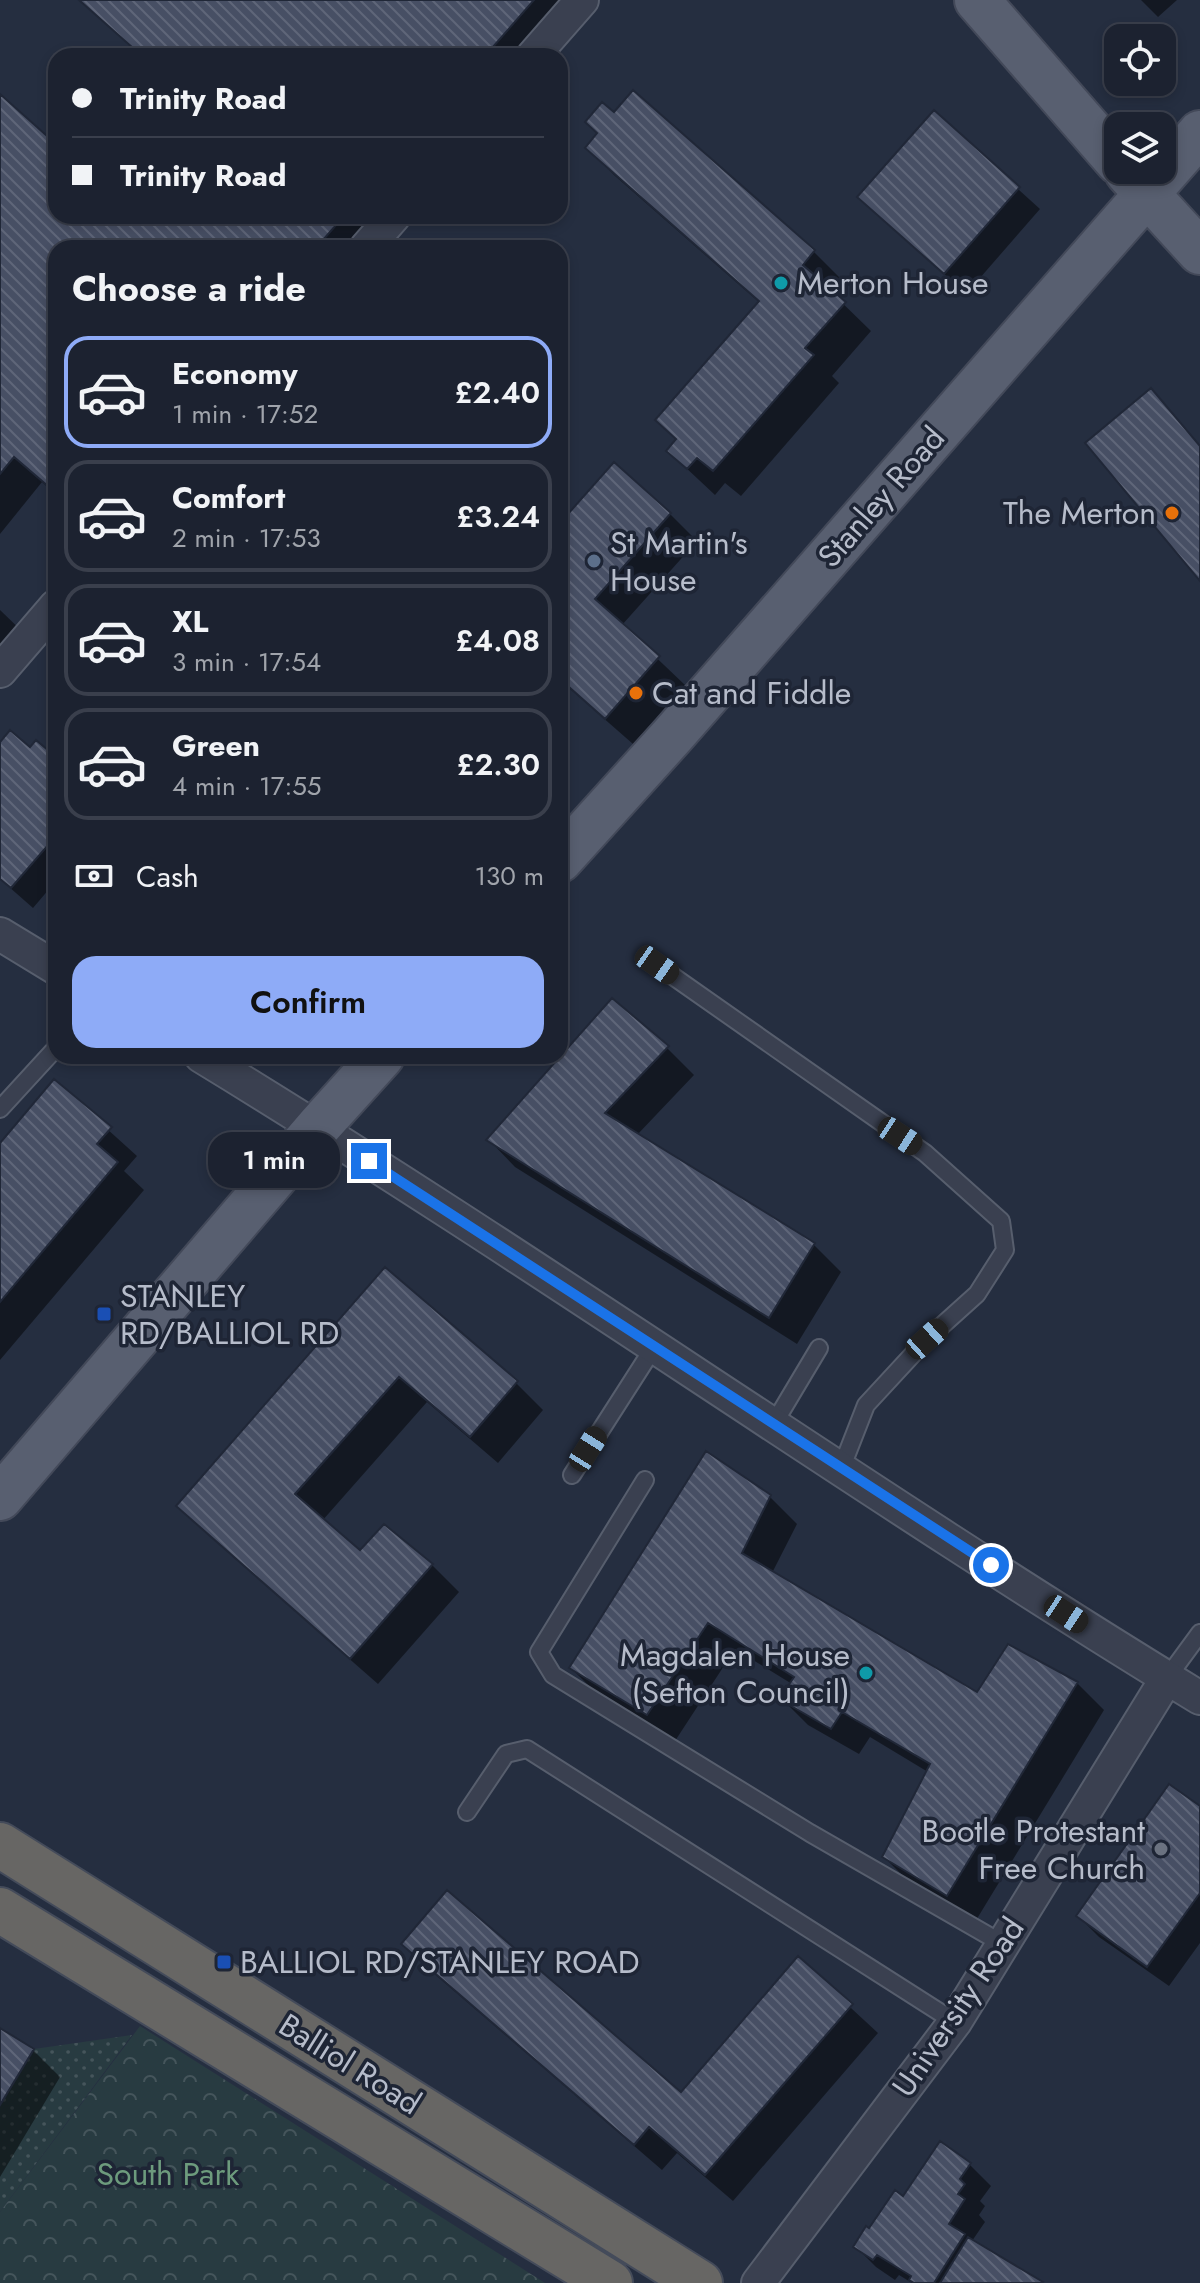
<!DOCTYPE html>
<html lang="en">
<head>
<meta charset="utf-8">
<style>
	:root { --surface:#1c2230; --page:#292f3c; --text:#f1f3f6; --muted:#a0a4ab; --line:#3a3f4c; --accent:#8eabf7 }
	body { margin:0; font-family:Jost,sans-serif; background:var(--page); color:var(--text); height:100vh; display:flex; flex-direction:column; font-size:30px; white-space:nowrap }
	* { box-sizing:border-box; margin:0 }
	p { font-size:26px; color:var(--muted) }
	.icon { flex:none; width:44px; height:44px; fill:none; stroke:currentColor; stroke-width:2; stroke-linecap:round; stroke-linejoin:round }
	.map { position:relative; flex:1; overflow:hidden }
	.sheet { position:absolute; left:48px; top:240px; width:520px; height:824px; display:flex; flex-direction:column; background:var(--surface); border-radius:24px; box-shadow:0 4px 12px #0003,0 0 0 2px var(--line) }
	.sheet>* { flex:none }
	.guide { position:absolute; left:48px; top:48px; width:520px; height:176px; border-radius:24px; box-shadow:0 4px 12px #0003,0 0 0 2px var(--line); display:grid; align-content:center; height:176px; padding:0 24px; background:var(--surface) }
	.buttons { position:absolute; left:1104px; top:24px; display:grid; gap:16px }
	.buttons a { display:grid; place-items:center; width:72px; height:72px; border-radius:16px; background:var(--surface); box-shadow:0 4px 12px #0003,0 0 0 2px var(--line); font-size:40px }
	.end { position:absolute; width:36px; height:36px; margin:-18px; border:10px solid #1a73e8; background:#fff; box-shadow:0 0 0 4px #fff }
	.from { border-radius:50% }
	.bubble { position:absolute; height:56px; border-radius:24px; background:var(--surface); box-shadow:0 4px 12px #0003,0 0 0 2px var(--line); font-size:26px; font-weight:600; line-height:56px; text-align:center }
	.car { position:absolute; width:24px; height:48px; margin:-24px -12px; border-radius:10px; box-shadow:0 0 6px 2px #0007; background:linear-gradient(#222 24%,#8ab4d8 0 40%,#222 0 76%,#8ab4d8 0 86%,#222 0) }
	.guide b { display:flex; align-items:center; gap:28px; height:76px; font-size:30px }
	.guide b+b { border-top:2px solid var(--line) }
	.guide i { width:20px; height:20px; background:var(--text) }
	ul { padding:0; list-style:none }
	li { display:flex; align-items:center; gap:24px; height:112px; margin:0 16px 12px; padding:0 8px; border:4px solid var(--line); border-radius:24px }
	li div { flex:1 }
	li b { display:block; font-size:30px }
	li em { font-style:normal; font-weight:600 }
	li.on { border-color:var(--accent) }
	li>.icon { width:72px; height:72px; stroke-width:1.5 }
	h2 { padding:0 24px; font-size:36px; line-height:96px }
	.pay { display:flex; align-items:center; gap:20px; height:88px; padding:0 24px; font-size:30px }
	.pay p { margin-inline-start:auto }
	.primary-button { display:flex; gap:16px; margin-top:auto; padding:16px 24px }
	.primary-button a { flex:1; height:92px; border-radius:24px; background:var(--accent); color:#111; font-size:32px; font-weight:600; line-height:92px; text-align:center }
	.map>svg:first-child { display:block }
	.grass { fill:url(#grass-dots) }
	.park { fill:url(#park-crowns) }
	.shadow { fill:#0007 }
	.building { fill:url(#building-back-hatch); stroke:#202737; stroke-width:2 }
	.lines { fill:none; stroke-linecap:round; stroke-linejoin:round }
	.service-casing { stroke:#575e6d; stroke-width:20 }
	.minor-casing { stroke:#575e6d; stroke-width:36 }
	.primary-casing { stroke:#434959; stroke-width:48 }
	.trunk-casing { stroke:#444b5a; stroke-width:48 }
	.service { stroke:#3a4050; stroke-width:16 }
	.minor { stroke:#3a4050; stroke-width:32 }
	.primary { stroke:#585f70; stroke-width:44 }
	.trunk { stroke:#676664; stroke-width:44 }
	.route { stroke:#1a73e8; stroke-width:10 }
	.culture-dot { fill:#0f9aa8; stroke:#1e2535; stroke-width:3 }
	.food-dot { fill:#e8710a; stroke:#1e2535; stroke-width:3 }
	.service-dot { fill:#5c6f8a; stroke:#1e2535; stroke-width:3 }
	.transit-dot { fill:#1a4fb4; stroke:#1e2535; stroke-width:3 }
	.worship-dot { fill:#6b7280; stroke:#1e2535; stroke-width:3 }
	.labels { text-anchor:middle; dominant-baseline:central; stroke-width:7; stroke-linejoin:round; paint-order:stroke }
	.poi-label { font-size:32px; fill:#b6bcca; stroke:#1e2535; text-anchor:start }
	.street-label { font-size:32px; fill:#b6bcca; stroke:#1e2535 }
	.park-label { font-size:32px; fill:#6d9b7d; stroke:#1e2535 }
</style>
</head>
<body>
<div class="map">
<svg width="1200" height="2283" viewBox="0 0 1200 2283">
	<defs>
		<pattern id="grass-dots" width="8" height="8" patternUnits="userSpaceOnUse" patternTransform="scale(2)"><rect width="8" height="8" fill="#283b41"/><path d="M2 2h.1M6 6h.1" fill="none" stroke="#45555b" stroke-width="1.8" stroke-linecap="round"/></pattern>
		<pattern id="park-crowns" width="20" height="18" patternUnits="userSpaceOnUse" patternTransform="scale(2)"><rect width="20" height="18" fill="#283b41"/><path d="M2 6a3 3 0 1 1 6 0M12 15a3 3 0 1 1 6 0" fill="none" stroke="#45555b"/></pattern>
		<pattern id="building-back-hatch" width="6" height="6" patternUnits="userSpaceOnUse" patternTransform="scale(2)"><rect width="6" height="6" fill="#474f64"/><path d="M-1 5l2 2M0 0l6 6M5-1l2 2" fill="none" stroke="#5f6679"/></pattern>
	</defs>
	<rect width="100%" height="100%" fill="#252e40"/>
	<path class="grass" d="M132 2035 0 2212V2105L34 2049Z"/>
	<path class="park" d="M140 2026 545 2283H0V2212Z"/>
	<path class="shadow" d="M79 0H585L535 56H142Z
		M1141 0H1177L1158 17Z
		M633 93 814 252 841 279 830 291 871 331 832 376 839 383 741 496 725 483 715 495 668 451 678 440 760 303 614 175 588 148Z
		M0 97 56 147V216H394L366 248H56V495L42 482 0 534Z
		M934 113 1040 209 966 294 860 197Z
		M1151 391 1200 445V578Z
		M670 514 697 541 622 625 685 685 633 744 569 688 560 699V526Z
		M0 610 27 636 0 666Z
		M0 745 31 750 56 760V881L33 908 0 879Z
		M667 1048 694 1075 637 1135 814 1245 841 1272 797 1344 515 1167 489 1140Z
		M54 1081 137 1156 124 1171 144 1190 0 1360V1146Z
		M385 1269 516 1383 543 1410 498 1463 427 1402 322 1521 360 1553 384 1527 432 1565 459 1592 378 1684 206 1533 179 1506Z
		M770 1497 797 1524 772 1573 978 1695 1077 1683 1104 1710 975 1922 911 1884 884 1857 928 1772 870 1737 859 1754 808 1725 781 1698 792 1684 735 1649 675 1741 598 1695 571 1668Z
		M1200 1809V1943L1169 1986 1099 1937 1078 1916Z
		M404 1944 681 2095 798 1959 878 2033 733 2201 677 2153 662 2170 431 1971Z
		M0 2030 33 2050 60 2077 0 2177Z
		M940 2144 970 2165 991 2186 980 2201 985 2206 979 2215 985 2222 972 2241 1040 2283H912L899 2275 895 2280 876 2267 855 2246 904 2198Z"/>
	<path class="building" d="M79 0H534L485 56H142Z
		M633 90 815 250 803 265 846 302 805 348 814 355 713 471 697 458 687 469 666 451 676 439 655 420 759 301 585 148 597 133 585 122 602 102 614 112Z
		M0 94 56 144V216H344L316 248H56V493L14 457 0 474Z
		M934 110 1020 187 944 274 857 197Z
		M1151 388 1200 446V581L1085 443Z
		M614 462 671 513 595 599 660 656 605 719 560 679V523Z
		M10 730 30 747 36 740 56 757V836L11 888 0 879V742Z
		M612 998 669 1046 605 1113 815 1243 769 1318 486 1140Z
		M54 1079 112 1127 97 1144 118 1162 0 1302V1143Z
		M385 1267 518 1381 470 1437 399 1377 295 1494 360 1550 384 1524 433 1564 350 1659 176 1506Z
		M706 1451 771 1495 742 1553 977 1692 1008 1644 1078 1682 947 1896 882 1857 930 1764 842 1712 831 1729 779 1699 794 1677 708 1623 647 1715 569 1668Z
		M1169 1784 1200 1806V1893L1147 1967 1076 1916Z
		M447 1890 681 2092 798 1956 853 2004 705 2175 649 2127 634 2145 401 1944Z
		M0 2028 34 2049 0 2105Z
		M940 2141 971 2163 960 2179 965 2184 958 2194 965 2199 949 2224 965 2234 934 2283H914L909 2280 911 2276 877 2255 873 2260 853 2247 866 2226 869 2228 895 2190 903 2196Z
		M968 2237 1043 2282 1042 2283H940Z"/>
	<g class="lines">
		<defs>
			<path id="service" d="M657 965 925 1153 1001 1221 1005 1250 977 1294 927 1339 866 1405 841 1469
				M0 1109 56 1048
				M773 1425 819 1348
				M572 1475 654 1347
				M645 1480 539 1652 553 1675 810 1833 1003 1944
				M1167 1678 1200 1633
				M467 1812 506 1754 527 1749 955 2022"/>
			<path id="minor" d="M533 56 582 0
				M366 248 394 216
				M0 671 56 606
				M0 934 56 968
				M201 1056C539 1262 862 1492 1200 1698
				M758 2283 955 2022 1167 1678"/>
			<path id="primary" d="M977 0 1118 162
				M1127 172 1200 252
				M560 860 673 735 1200 133
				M0 1498 318 1127 382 1056"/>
			<path id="trunk" d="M0 1845 700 2283
				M0 1910 610 2283"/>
		</defs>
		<use href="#service" class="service-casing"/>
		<use href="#minor" class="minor-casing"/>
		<use href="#primary" class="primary-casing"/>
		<use href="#trunk" class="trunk-casing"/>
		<use href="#service" class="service"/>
		<use href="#minor" class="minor"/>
		<use href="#primary" class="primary"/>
		<use href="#trunk" class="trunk"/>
	</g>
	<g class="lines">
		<path class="route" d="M369 1161 991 1565"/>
	</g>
	<g class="culture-dot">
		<circle cx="781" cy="283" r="8"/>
		<circle cx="866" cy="1673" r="8"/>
	</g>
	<g class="food-dot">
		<circle cx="1172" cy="513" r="8"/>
		<circle cx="636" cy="693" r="8"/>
	</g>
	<circle class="service-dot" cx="594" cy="561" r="8"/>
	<g class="transit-dot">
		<rect x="96" y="1306" width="16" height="16" rx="4"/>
		<rect x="216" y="1954" width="16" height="16" rx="4"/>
	</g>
	<circle class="worship-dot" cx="1161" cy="1849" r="8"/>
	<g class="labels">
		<g class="poi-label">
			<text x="797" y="283">Merton House</text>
			<text x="1156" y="513" text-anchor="end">The Merton</text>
			<text x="610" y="543">St Martin's<tspan x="610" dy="37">House</tspan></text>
			<text x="652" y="693">Cat and Fiddle</text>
			<text x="120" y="1296">STANLEY<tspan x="120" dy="37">RD/BALLIOL RD</tspan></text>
			<text x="850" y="1655" text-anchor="end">Magdalen House<tspan x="850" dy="37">(Sefton Council)</tspan></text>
			<text x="1145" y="1831" text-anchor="end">Bootle Protestant<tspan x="1145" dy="37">Free Church</tspan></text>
			<text x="240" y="1962">BALLIOL RD/STANLEY ROAD</text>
		</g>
		<g class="street-label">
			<text transform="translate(881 497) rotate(-49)">Stanley Road</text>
			<text transform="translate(958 2007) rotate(-56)">University Road</text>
			<text transform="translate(350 2064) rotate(32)">Balliol Road</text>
		</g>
		<g class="park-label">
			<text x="168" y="2174">South Park</text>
		</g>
	</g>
</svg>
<div class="buttons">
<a><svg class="icon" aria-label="locate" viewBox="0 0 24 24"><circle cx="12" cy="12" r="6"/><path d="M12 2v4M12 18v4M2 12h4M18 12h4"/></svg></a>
<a><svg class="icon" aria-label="layers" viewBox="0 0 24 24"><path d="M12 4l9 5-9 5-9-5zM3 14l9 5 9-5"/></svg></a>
</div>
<i class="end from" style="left:991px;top:1565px"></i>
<i class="end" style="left:369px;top:1161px"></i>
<div class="bubble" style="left:208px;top:1132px;width:132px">1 min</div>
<i class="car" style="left:657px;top:965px;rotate:125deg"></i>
<i class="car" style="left:900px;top:1136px;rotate:123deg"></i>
<i class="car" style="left:927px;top:1339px;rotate:48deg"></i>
<i class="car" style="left:588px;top:1449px;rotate:32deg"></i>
<i class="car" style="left:1066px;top:1614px;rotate:123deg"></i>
<div class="guide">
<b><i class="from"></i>Trinity Road</b>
<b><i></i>Trinity Road</b>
</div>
<section class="sheet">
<h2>Choose a ride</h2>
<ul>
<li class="on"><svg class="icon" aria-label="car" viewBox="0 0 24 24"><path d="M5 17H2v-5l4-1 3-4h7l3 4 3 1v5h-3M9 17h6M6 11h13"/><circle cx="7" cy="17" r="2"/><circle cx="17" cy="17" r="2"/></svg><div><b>Economy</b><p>1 min · 17:52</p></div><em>£2.40</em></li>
<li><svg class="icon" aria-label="car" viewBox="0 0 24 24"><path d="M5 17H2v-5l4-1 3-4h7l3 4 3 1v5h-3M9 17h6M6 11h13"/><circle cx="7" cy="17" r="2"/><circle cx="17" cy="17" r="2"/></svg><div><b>Comfort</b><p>2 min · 17:53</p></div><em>£3.24</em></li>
<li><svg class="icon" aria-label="car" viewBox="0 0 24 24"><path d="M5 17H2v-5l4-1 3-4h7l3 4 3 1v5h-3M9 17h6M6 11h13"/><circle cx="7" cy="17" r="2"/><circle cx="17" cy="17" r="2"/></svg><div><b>XL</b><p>3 min · 17:54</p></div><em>£4.08</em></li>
<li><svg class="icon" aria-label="car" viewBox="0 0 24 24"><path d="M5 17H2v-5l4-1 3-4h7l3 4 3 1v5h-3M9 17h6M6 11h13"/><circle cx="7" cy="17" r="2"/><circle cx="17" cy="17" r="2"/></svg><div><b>Green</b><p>4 min · 17:55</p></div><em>£2.30</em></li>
</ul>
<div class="pay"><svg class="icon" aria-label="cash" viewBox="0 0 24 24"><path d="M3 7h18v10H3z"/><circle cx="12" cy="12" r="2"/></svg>Cash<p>130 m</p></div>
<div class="primary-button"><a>Confirm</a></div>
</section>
</div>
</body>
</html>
